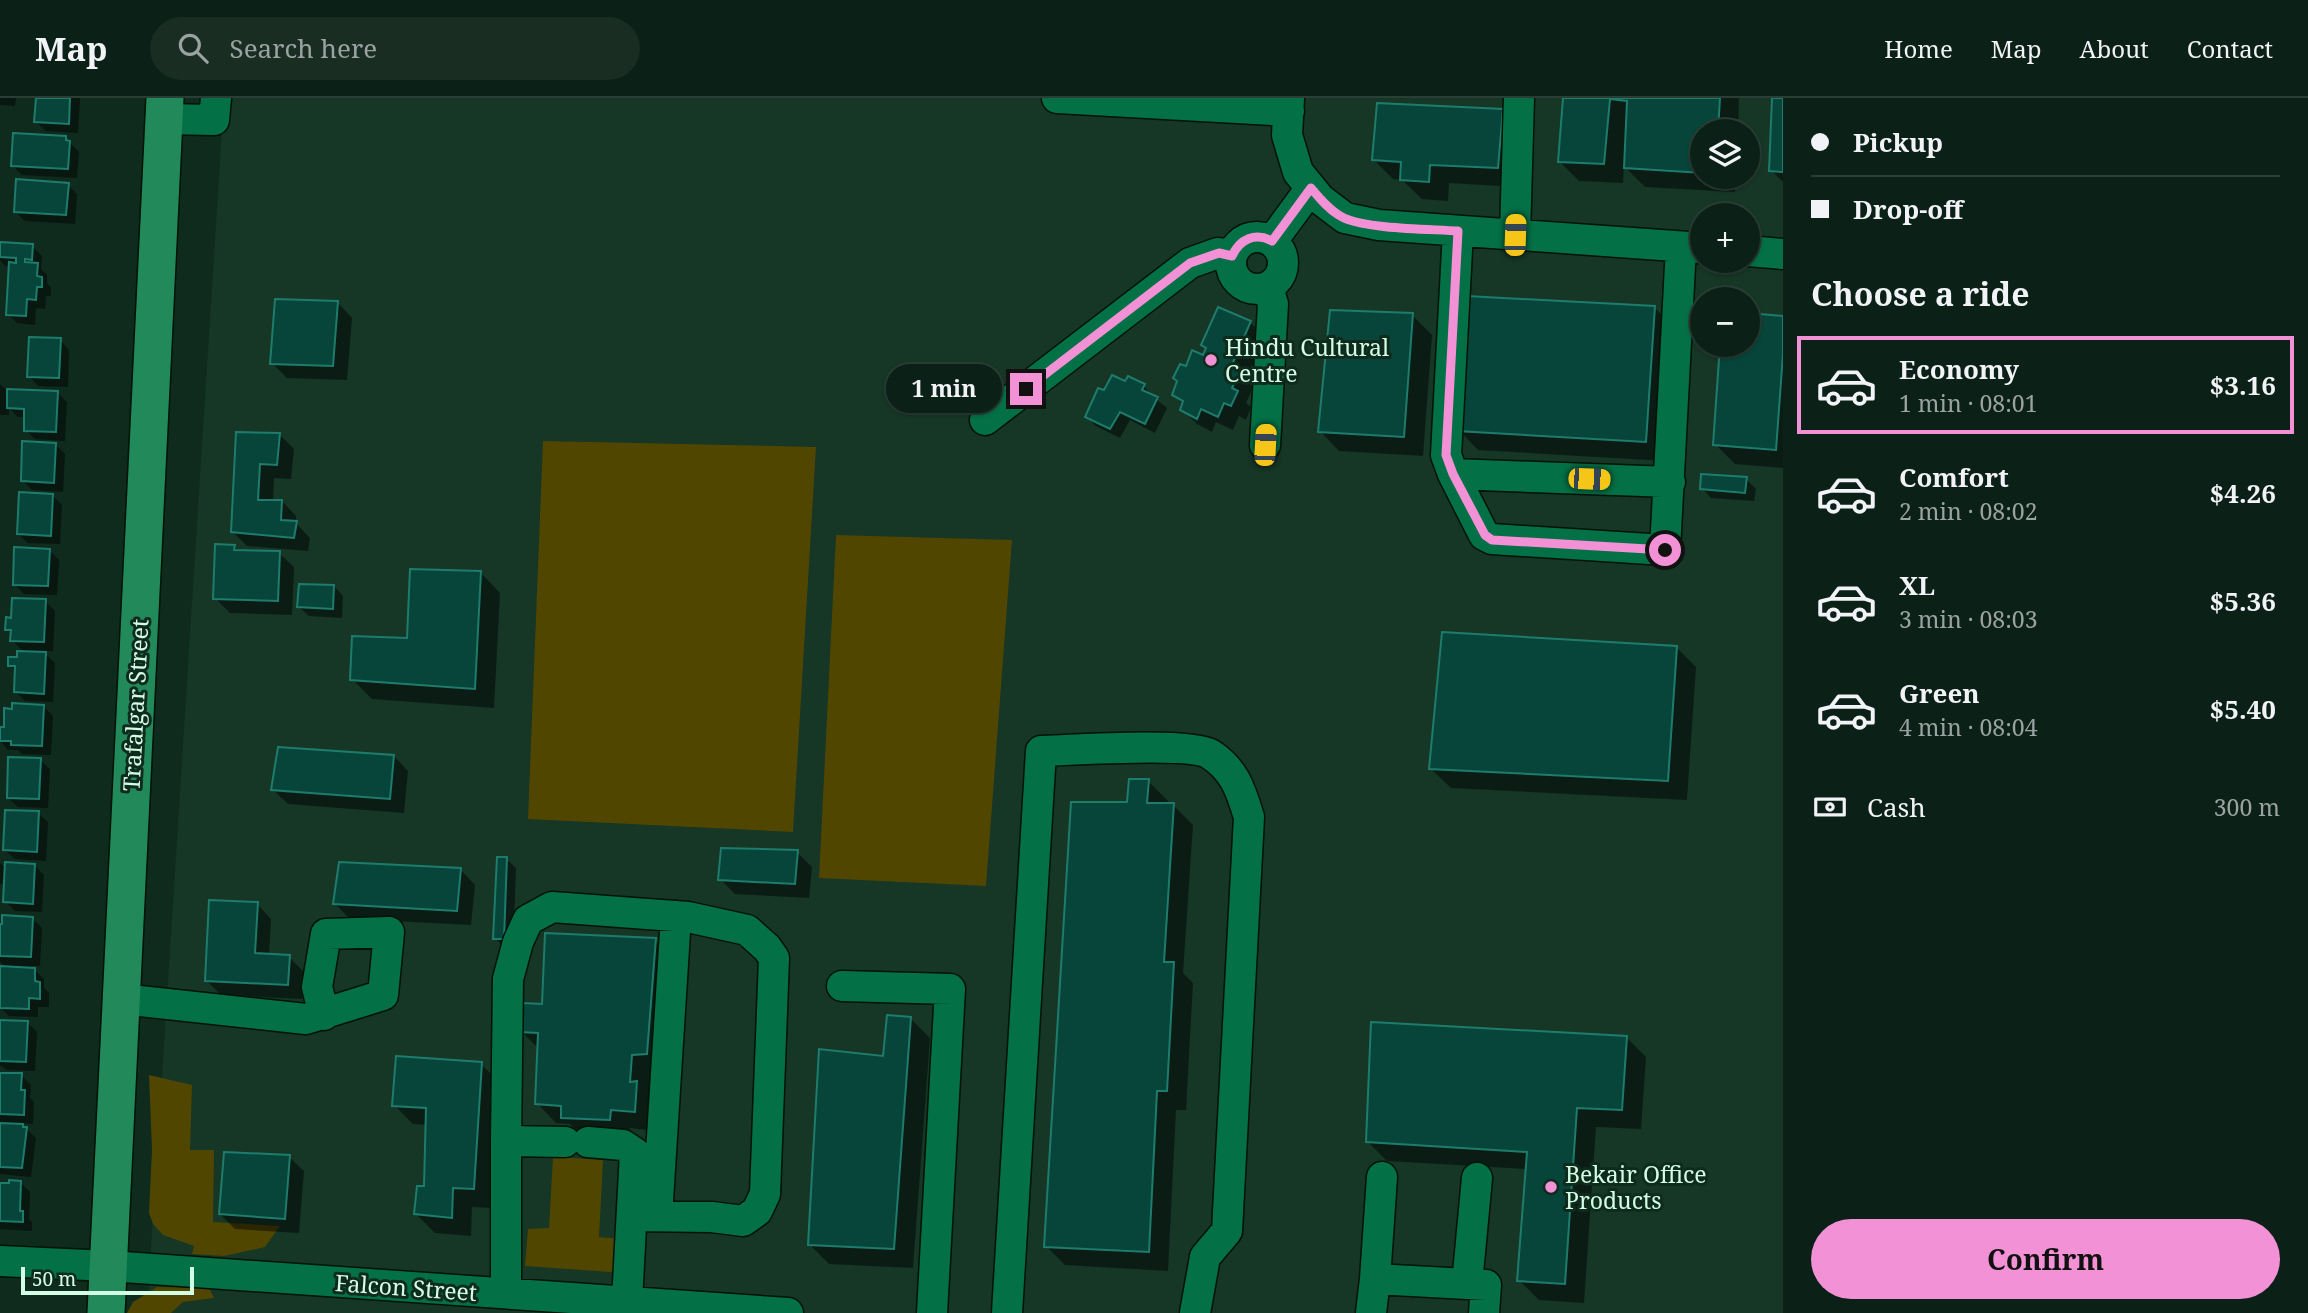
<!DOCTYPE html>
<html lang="en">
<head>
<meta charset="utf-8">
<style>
	:root { --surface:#0b2016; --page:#192d23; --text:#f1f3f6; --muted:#9aa3a1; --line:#2b3e35; --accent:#f391d6 }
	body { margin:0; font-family:"Noto Serif",serif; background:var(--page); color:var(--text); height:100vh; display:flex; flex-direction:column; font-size:26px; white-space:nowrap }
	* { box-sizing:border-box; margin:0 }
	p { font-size:23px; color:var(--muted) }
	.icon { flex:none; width:38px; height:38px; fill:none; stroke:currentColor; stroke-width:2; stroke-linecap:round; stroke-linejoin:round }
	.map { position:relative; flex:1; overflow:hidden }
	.sheet { display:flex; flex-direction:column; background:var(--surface); width:525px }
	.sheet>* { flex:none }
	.top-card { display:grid; align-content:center; height:154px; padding:0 28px; background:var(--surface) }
	.tools { position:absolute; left:1690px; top:21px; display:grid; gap:14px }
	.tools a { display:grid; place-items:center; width:70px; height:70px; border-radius:50%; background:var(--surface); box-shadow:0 2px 5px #0004,0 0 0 2px var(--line); font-size:35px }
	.scale { position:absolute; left:21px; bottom:18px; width:173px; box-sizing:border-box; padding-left:7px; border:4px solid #d3fde4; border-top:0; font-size:19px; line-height:24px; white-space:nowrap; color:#d3fde4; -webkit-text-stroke:5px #0f2b1d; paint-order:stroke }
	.end { position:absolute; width:32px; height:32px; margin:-16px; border:9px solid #f391d6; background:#111; box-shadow:0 0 0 4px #111 }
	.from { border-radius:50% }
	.bubble { position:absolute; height:49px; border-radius:24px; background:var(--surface); box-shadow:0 2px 5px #0004,0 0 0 2px var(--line); font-size:23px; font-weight:700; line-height:49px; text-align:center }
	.car { position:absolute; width:21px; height:42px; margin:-21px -10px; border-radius:9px; box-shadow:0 0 5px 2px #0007; background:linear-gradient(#f5c518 24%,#345 0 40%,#f5c518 0 76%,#345 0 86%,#f5c518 0) }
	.top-card b { display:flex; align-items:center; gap:24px; height:66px; font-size:26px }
	.top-card b+b { border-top:2px solid var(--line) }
	.top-card i { width:18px; height:18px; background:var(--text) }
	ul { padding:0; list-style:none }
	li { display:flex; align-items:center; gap:21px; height:98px; margin:0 14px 10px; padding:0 14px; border:4px solid transparent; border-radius:0px }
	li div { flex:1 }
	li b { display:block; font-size:26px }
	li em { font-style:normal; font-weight:700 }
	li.active { border-color:var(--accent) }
	li>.icon { width:63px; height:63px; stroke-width:1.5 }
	h2 { padding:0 28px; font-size:32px; line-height:84px }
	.pay { display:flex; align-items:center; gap:18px; height:77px; padding:0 28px; font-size:26px }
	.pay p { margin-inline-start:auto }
	.button { display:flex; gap:14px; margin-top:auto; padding:14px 28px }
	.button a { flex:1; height:80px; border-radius:42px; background:var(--accent); color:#111; font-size:28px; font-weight:700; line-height:80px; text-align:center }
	header { display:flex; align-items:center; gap:42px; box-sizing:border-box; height:98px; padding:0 35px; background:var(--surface); border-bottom:2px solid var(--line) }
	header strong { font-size:33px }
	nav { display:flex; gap:38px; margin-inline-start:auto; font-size:24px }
	.search { width:490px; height:63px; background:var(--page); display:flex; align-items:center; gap:18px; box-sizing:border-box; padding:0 24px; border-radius:38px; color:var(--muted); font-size:26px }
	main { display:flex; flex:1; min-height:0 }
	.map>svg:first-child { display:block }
	.built { fill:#163626; fill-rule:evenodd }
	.green { fill:#514600 }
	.shadow { fill:#0007 }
	.building { fill:#07443a; stroke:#1e7c6c; stroke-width:2 }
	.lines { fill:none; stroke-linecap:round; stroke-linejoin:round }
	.minor-casing { stroke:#001307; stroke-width:33 }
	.major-casing { stroke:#001307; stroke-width:40 }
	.minor { stroke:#047046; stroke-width:30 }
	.major { stroke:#22895b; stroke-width:37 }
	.route { stroke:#f391d6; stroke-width:9 }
	.poi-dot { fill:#f391d6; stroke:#0f2b1d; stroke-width:2.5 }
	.labels { text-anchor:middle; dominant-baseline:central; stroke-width:6; stroke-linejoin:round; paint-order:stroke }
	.poi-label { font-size:23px; fill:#d3fde4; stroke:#0f2b1d; text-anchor:start }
	.street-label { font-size:23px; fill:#d3fde4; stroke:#0f2b1d }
</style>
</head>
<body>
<header>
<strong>Map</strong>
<div class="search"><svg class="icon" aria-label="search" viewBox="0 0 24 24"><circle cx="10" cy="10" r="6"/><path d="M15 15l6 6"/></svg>Search here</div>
<nav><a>Home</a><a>Map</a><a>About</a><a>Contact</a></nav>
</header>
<main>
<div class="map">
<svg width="1783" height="1215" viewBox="0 0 1783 1215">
	<rect width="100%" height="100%" fill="#0f2b1d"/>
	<path class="built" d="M224 0H1783V1215H147ZM1703 33H1748V79H1703ZM1703 117H1748V163H1703ZM1703 201H1748V247H1703Z"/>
	<path class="green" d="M543 343 816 349 793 734 528 721Z
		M836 437 1012 442 986 788 819 780Z
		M149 977 192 987 190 1052H214L213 1124 280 1128 265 1149 224 1158 192 1156 194 1148 163 1137 153 1126 149 1115 152 1052Z
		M553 1059 603 1062 599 1139 622 1141 621 1167 611 1174 525 1168 528 1131 549 1130Z
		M157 1189 209 1190 214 1200 183 1204 171 1215H127L133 1204Z"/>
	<path class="shadow" d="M0 0H16L15 8 0 7Z
		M38 0H80L78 35 46 33 36 24Z
		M1565 0H1739L1738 33H1703V79H1736L1735 94 1645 89 1624 68 1623 85 1579 83 1559 63Z
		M1783 1V84L1771 72Z
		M1502 13 1522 33 1517 89 1449 85 1448 103 1422 101 1402 82 1393 81 1373 61Z
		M65 40 79 54 77 80 22 77 12 67Z
		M68 87 77 96 75 126 25 123 15 113Z
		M0 146 32 148 42 158 41 171 47 177V185L51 190V198H46L45 211 36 210 35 227 17 225 8 216 11 168H5L0 162Z
		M338 205 352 220 347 282 287 280 272 265Z
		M1655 210 1674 229 1665 363 1478 352 1459 332Z
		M1412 217 1432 237 1423 358 1339 353 1320 333Z
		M1783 220V370L1735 366 1715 346 1722 247H1748Z
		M1250 224 1265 239 1246 282 1253 289 1246 305 1251 309 1246 322 1239 318 1233 332 1216 324 1212 334 1197 326 1182 311 1184 307 1174 297 1187 270 1204 260 1208 252 1203 247Z
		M60 242 69 252 68 289 38 288 29 278Z
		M1126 285 1144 288 1153 299 1167 310 1155 335 1130 322 1120 340 1096 328 1087 319Z
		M0 286 7 292 57 294 67 304 65 343 35 341 26 332V319H18L9 310V317H0Z
		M238 335 279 336 294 351 291 381 274 380 273 403H282L296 418V425L310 440 308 453 247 448 233 434Z
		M55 346 65 356 63 394 32 392 23 383Z
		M1746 381 1756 391 1754 403 1711 400 1702 390Z
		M52 397 62 407 60 446 28 445 18 436Z
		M234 448 239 454 279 455 294 469 292 517 230 515 215 500Z
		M49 452 59 462 57 497 24 496 14 486Z
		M481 475 500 495 494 610 372 601 352 581 409 542Z
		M334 488 343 498 342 520 309 518 299 509Z
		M45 503 55 513 53 553H42L55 565 53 604 25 603 16 594 17 574 9 567 25 555 12 542V536L7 531Z
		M1676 549 1696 569 1687 702 1451 690 1431 671Z
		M43 608 53 618 51 657 22 656 18 652H8L0 643V630H5Z
		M394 658 408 673 404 715 288 706 273 692Z
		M40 662 50 671 48 710 18 709 8 700Z
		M1148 683 1168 703 1167 707H1173L1193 727 1183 875 1193 885 1186 1012H1176L1168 1173 1065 1167 1046 1148 1129 706Z
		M38 715 48 724 46 763 15 761 5 752Z
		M797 754 812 769 809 800 735 796 720 781Z
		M506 761 516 770 513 850H505L495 840Z
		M0 765 6 771 34 767 44 777 42 814 15 813 5 803 6 786H0Z
		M461 772 475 787 471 827 350 821 335 806Z
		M257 806 271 821 269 858 289 859 304 874 302 901 221 897 206 882Z
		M32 820 42 830 40 868H31L44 881V890L49 895V909H38V919L9 918 0 909V870H6L0 864V827Z
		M655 842 675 861 651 976 649 998 655 1004 654 1033 630 1030 629 1041 583 1039 570 1026 556 1025 537 1005 539 951 522 934 543 907Z
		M910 920 930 940 913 1170 829 1166 809 1146 885 960Z
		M0 924 28 925 37 934 35 973 7 972 0 967Z
		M1627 940 1646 959 1641 1031 1596 1029 1584 1205 1539 1202 1519 1182 1528 1071 1387 1063 1368 1044Z
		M481 966 500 985 493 1110 472 1109 471 1138 435 1135 416 1116 426 1090 428 1027 413 1026 394 1007Z
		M0 976 21 977 31 987 30 1000 34 1004 33 1026 20 1025 36 1040 31 1079 0 1076Z
		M289 1059 304 1073 299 1135 235 1131 220 1116Z
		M20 1084 30 1094 29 1121 32 1124V1133L0 1131V1086Z"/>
	<path class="building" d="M36 0H70L69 26 34 24Z
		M1563 0H1720L1718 33H1703V75L1624 70 1627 3 1610 1 1604 66 1558 64Z
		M1772 0H1783V74L1769 73Z
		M1377 5 1503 11 1498 70 1430 67 1429 84 1400 82 1401 64 1372 62Z
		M13 35 66 38V42L70 43 68 71 11 68Z
		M16 81 69 85 66 117 14 114Z
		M0 144 33 146 32 162 25 161V164L38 165 37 178 42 179V189H37L36 202 27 201 26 218 6 217 9 164 16 165V160L0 159Z
		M1467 198 1655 208 1646 344 1457 333Z
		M275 201 338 203 333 268 270 266Z
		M1218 209 1251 223 1231 269 1240 273 1232 290 1238 293 1231 308 1224 305 1218 319 1201 311 1197 321 1180 312 1183 303 1172 297 1177 283 1173 280 1180 266 1186 268 1192 252 1203 257 1206 250 1201 247Z
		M1330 212 1413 215 1404 339 1318 334Z
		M1748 215 1783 218V256L1776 352 1713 347 1720 247H1748Z
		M29 239 61 240 59 280 27 279Z
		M1112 277 1125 283 1128 278 1145 286 1142 292 1158 299 1145 326 1120 314 1110 331 1085 319 1098 290 1104 292Z
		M7 291 58 293 56 334 24 333V311L7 310Z
		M236 334 280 335 277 367 260 366 258 402H282L281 422 297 423 294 440 231 434Z
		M22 343 56 345 54 385 21 383Z
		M1701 376 1747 379 1745 395 1700 391Z
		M19 394 53 396 51 438 17 436Z
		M215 446 235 447 234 452 280 453 278 503 213 501Z
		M14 449 50 451 48 488 13 487Z
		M410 471 481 473 475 591 350 582 352 538 407 540Z
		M299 486 334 487 333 511 297 509Z
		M12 500 46 501 44 544 10 543 11 532H5L6 519 11 520Z
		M1442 534 1677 548 1668 683 1429 671Z
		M17 553 46 554 44 596 14 594 15 568H8V559H17Z
		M12 605 44 607 42 648 11 647V643H0V629H4V610L12 611Z
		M278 649 394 657 390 701 271 692Z
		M8 659 41 660 39 701 7 700Z
		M1129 681H1149L1147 705H1174L1164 864H1174L1167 993H1157L1149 1154 1044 1149 1071 704H1127Z
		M5 712 39 713 37 754 3 752Z
		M721 750 798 752 795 786 718 782Z
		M497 759H507L504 841H493Z
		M5 764 35 766 33 806 3 804Z
		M339 764 461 770 457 813 333 806Z
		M209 802 258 804 255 855 290 857 288 887 205 883Z
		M2 817 33 819 31 859 0 858V826H2Z
		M545 835 656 840 647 956 632 957 630 984 637 983 635 1014 611 1012 610 1022 561 1020V1008L535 1006 538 935 520 934 523 905 542 906Z
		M0 868 35 870V883L40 884V901L29 900V911L0 910Z
		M887 917 911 919 894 1151 808 1147 819 951 883 958Z
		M0 922 28 923 26 964 0 963Z
		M1371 924 1627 938 1622 1012 1577 1010 1565 1186 1517 1183 1527 1054 1366 1044Z
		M396 958 482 964 474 1091 453 1090 452 1120 414 1116 417 1088H424L426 1010 392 1008Z
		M0 975H22L21 992H25L24 1017 0 1016Z
		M0 1025 23 1026V1029H27L22 1070 0 1069Z
		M224 1054 290 1057 285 1121 219 1116Z
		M9 1082 21 1083 20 1113H23V1124L0 1123V1085H9Z"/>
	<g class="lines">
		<defs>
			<path id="minor" d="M1057 0 1289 13
				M1289 0 1287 37 1298 74 1320 101 1345 120 1379 127 1703 150
				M164 21 214 22 216 0
				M1458 133 1446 357 1453 376 1484 437 1492 441 1665 452 1681 149
				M1515 137 1519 0
				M1231 165a26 26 0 1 1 52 0a26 26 0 1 1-52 0Z
				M1272 143 1311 90
				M1748 153 1783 156
				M985 322 1190 165 1218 155 1232 158
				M1265 347 1273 206 1268 190
				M1453 376 1670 384
				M842 888 950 891 932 1215
				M121 901 306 921 383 897 389 834 326 836 317 889 324 917
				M506 1043 508 881 518 844 528 822 552 809 688 819 747 832 767 850 774 860 765 1096 757 1113 743 1123 712 1119 633 1118
				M588 1044 623 1047 635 1055 627 1203
				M657 1118 676 818
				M0 1163 109 1168 788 1215
				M1375 1181 1382 1079
				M1467 1186 1477 1080
				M506 1195V1043L565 1044
				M1007 1215 1041 653C1071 652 1190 644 1210 656 1235 672 1241 693 1249 719L1227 1133 1205 1159 1195 1215
				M1371 1215 1375 1181 1486 1187 1484 1215"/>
			<path id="major" d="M106 1215 165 0"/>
		</defs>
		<use href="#minor" class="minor-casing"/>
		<use href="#major" class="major-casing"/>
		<use href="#minor" class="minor"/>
		<use href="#major" class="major"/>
	</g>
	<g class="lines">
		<path class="route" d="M1026 291 1190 165 1219 155 1232 158C1240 141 1255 134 1272 143L1311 90C1320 101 1331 114 1344 120 1368 131 1429 131 1458 133L1446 357 1453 376 1485 437 1492 442 1665 452"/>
	</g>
	<g class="poi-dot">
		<circle cx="1211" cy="262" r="7"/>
		<circle cx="1551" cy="1089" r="7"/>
	</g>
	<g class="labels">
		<g class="poi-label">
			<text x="1225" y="249">Hindu Cultural<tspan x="1225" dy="26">Centre</tspan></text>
			<text x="1565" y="1076">Bekair Office<tspan x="1565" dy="26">Products</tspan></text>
		</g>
		<g class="street-label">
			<text transform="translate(135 607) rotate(-87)">Trafalgar Street</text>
			<text transform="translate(406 1189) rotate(4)">Falcon Street</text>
		</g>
	</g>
</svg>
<div class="tools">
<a><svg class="icon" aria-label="layers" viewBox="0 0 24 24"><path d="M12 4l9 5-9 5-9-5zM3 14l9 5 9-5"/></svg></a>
<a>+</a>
<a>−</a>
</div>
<div class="scale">50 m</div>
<i class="end from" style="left:1665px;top:452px"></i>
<i class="end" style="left:1026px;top:291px"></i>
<div class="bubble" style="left:886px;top:266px;width:116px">1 min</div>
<i class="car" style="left:1515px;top:137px;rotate:2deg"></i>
<i class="car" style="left:1265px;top:347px;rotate:3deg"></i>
<i class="car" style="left:1589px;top:381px;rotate:92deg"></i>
</div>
<section class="sheet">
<div class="top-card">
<b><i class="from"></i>Pickup</b>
<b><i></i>Drop-off</b>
</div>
<h2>Choose a ride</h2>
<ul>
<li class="active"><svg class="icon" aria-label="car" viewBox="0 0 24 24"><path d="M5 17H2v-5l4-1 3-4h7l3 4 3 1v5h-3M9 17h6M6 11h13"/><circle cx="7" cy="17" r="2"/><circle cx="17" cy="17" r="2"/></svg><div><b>Economy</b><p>1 min · 08:01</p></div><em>$3.16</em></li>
<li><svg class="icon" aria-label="car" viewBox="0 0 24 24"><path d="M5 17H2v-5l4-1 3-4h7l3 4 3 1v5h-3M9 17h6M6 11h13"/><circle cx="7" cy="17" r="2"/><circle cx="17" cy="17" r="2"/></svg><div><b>Comfort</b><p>2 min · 08:02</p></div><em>$4.26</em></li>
<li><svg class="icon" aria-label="car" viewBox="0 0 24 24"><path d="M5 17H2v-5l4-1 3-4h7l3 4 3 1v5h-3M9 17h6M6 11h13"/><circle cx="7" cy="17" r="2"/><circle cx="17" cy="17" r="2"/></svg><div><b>XL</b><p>3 min · 08:03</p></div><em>$5.36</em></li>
<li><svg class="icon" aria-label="car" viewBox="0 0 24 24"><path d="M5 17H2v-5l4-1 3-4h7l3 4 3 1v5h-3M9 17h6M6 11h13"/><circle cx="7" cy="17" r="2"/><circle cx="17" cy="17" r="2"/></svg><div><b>Green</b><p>4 min · 08:04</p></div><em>$5.40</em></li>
</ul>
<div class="pay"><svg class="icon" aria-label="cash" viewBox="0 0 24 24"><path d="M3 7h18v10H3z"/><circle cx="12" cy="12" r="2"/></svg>Cash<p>300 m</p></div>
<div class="button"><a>Confirm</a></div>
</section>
</main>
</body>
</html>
